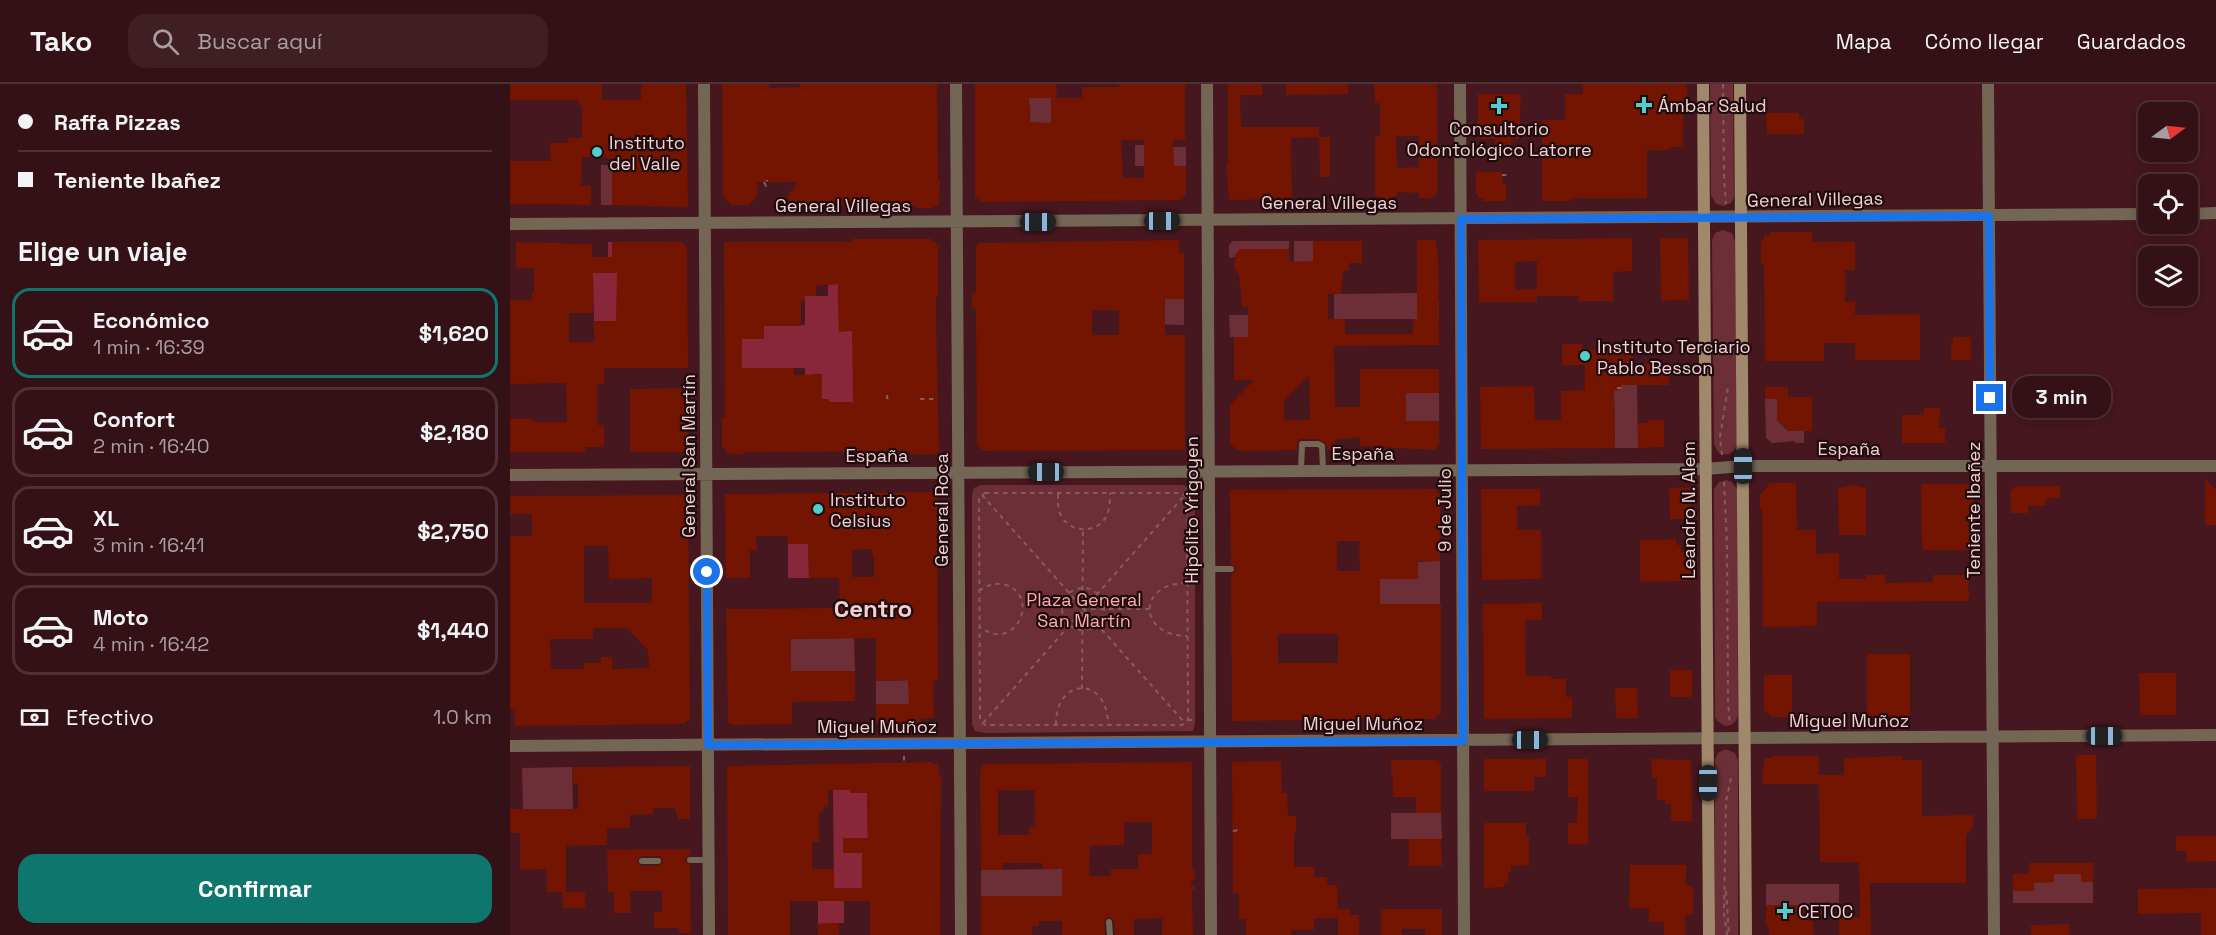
<!DOCTYPE html>
<html lang="es">
<head>
<meta charset="utf-8">
<style>
	:root { --surface:#341116; --page:#3f1f23; --text:#f1f3f6; --muted:#a99da1; --line:#4e3135; --accent:#0f766e }
	body { margin:0; font-family:"Space Grotesk",sans-serif; background:var(--page); color:var(--text); height:100vh; display:flex; flex-direction:column; font-size:22px; white-space:nowrap }
	* { box-sizing:border-box; margin:0 }
	p { font-size:20px; color:var(--muted) }
	.icon { flex:none; width:33px; height:33px; fill:none; stroke:currentColor; stroke-width:2; stroke-linecap:round; stroke-linejoin:round }
	.map { position:relative; flex:1; overflow:hidden }
	.details { display:flex; flex-direction:column; background:var(--surface); width:510px }
	.details>* { flex:none }
	.top-card { display:grid; align-content:center; height:132px; padding:0 18px; background:var(--surface) }
	.needle { width:39px; rotate:75deg }
	.buttons { position:absolute; left:1628px; top:18px; display:grid; gap:12px }
	.buttons a { display:grid; place-items:center; width:60px; height:60px; border-radius:12px; background:var(--surface); box-shadow:0 3px 15px #0003,0 0 0 2px var(--line); font-size:30px }
	.end { position:absolute; width:27px; height:27px; margin:-14px; border:8px solid #1a73e8; background:#fff; box-shadow:0 0 0 3px #fff }
	.from { border-radius:50% }
	.bubble { position:absolute; height:42px; border-radius:18px; background:var(--surface); box-shadow:0 3px 15px #0003,0 0 0 2px var(--line); font-size:20px; font-weight:800; line-height:42px; text-align:center }
	.car { position:absolute; width:18px; height:36px; margin:-18px -9px; border-radius:8px; box-shadow:0 0 4px 2px #0007; background:linear-gradient(#222 24%,#8ab4d8 0 40%,#222 0 76%,#8ab4d8 0 86%,#222 0) }
	.top-card b { display:flex; align-items:center; gap:21px; height:57px; font-size:22px }
	.top-card b+b { border-top:2px solid var(--line) }
	.top-card i { width:15px; height:15px; background:var(--text) }
	ul { padding:0; list-style:none }
	li { display:flex; align-items:center; gap:18px; height:90px; margin:0 12px 9px; padding:0 6px; border:3px solid var(--line); border-radius:18px }
	li div { flex:1 }
	li b { display:block; font-size:22px }
	li em { font-style:normal; font-weight:800 }
	li.on { border-color:var(--accent) }
	li>.icon { width:54px; height:54px; stroke-width:1.5 }
	h2 { padding:0 18px; font-size:27px; line-height:72px }
	.pay { display:flex; align-items:center; gap:15px; height:66px; padding:0 18px; font-size:22px }
	.pay p { margin-inline-start:auto }
	.cta { display:flex; gap:12px; margin-top:auto; padding:12px 18px }
	.cta a { flex:1; height:69px; border-radius:18px; background:var(--accent); color:#fff; font-size:24px; font-weight:800; line-height:69px; text-align:center }
	header { display:flex; align-items:center; gap:36px; box-sizing:border-box; height:84px; padding:0 30px; background:var(--surface); border-bottom:2px solid var(--line) }
	header strong { font-size:28px }
	nav { display:flex; gap:33px; margin-inline-start:auto; font-size:21px }
	.search { width:420px; height:54px; background:var(--page); display:flex; align-items:center; gap:15px; box-sizing:border-box; padding:0 21px; border-radius:18px; color:var(--muted); font-size:22px }
	main { display:flex; flex:1; min-height:0 }
	.map>svg:first-child { display:block }
	.green { fill:#6d2f37 }
	.forest { fill:#882739 }
	.building { fill:#731500; fill-rule:evenodd }
	.lines { fill:none; stroke-linecap:round; stroke-linejoin:round }
	.path { stroke:#855b60; stroke-width:2; stroke-dasharray:4.5 4.5; stroke-linecap:butt }
	.service { stroke:#746654; stroke-width:6 }
	.minor { stroke:#746654; stroke-width:12 }
	.tertiary { stroke:#746654; stroke-width:12 }
	.secondary { stroke:#9f886c; stroke-width:12 }
	.route { stroke:#1a73e8; stroke-width:8 }
	.poi-dot { fill:#52cdcb; stroke:#1f0a0d; stroke-width:2 }
	.labels { text-anchor:middle; dominant-baseline:central; stroke-width:4.5; stroke-linejoin:round; paint-order:stroke }
	.poi-label { font-size:18px; fill:#f0d0d2; stroke:#1f0a0d; text-anchor:start }
	.street-label { font-size:18px; fill:#f0d0d2; stroke:#1f0a0d }
	.park-label { font-size:18px; fill:#feabb2; stroke:#1f0a0d }
	.district-label { font-size:24px; font-weight:bold; fill:#f0d0d2; stroke:#1f0a0d }
</style>
</head>
<body>
<header>
<strong>Tako</strong>
<div class="search"><svg class="icon" aria-label="search" viewBox="0 0 24 24"><circle cx="10" cy="10" r="6"/><path d="M15 15l6 6"/></svg>Buscar aquí</div>
<nav><a>Mapa</a><a>Cómo llegar</a><a>Guardados</a></nav>
</header>
<main>
<section class="details">
<div class="top-card">
<b><i class="from"></i>Raffa Pizzas</b>
<b><i></i>Teniente Ibañez</b>
</div>
<h2>Elige un viaje</h2>
<ul>
<li class="on"><svg class="icon" aria-label="car" viewBox="0 0 24 24"><path d="M5 17H2v-5l4-1 3-4h7l3 4 3 1v5h-3M9 17h6M6 11h13"/><circle cx="7" cy="17" r="2"/><circle cx="17" cy="17" r="2"/></svg><div><b>Económico</b><p>1 min · 16:39</p></div><em>$1,620</em></li>
<li><svg class="icon" aria-label="car" viewBox="0 0 24 24"><path d="M5 17H2v-5l4-1 3-4h7l3 4 3 1v5h-3M9 17h6M6 11h13"/><circle cx="7" cy="17" r="2"/><circle cx="17" cy="17" r="2"/></svg><div><b>Confort</b><p>2 min · 16:40</p></div><em>$2,180</em></li>
<li><svg class="icon" aria-label="car" viewBox="0 0 24 24"><path d="M5 17H2v-5l4-1 3-4h7l3 4 3 1v5h-3M9 17h6M6 11h13"/><circle cx="7" cy="17" r="2"/><circle cx="17" cy="17" r="2"/></svg><div><b>XL</b><p>3 min · 16:41</p></div><em>$2,750</em></li>
<li><svg class="icon" aria-label="car" viewBox="0 0 24 24"><path d="M5 17H2v-5l4-1 3-4h7l3 4 3 1v5h-3M9 17h6M6 11h13"/><circle cx="7" cy="17" r="2"/><circle cx="17" cy="17" r="2"/></svg><div><b>Moto</b><p>4 min · 16:42</p></div><em>$1,440</em></li>
</ul>
<div class="pay"><svg class="icon" aria-label="cash" viewBox="0 0 24 24"><path d="M3 7h18v10H3z"/><circle cx="12" cy="12" r="2"/></svg>Efectivo<p>1.0 km</p></div>
<div class="cta"><a>Confirmar</a></div>
</section>
<div class="map">
<svg width="1706" height="851" viewBox="0 0 1706 851">
	<rect width="100%" height="100%" fill="#46171e"/>
	<path class="green" d="M1200 0H1223L1224 113 1221 119 1214 122 1206 120 1201 111Z
		M495 14H541V62L520 38V22Z
		M625 61H634V75L652 63H676V82H625Z
		M91 81H102V121H91Z
		M1213 146 1222 149 1225 158 1227 361C1224 370 1217 372 1209 369L1204 361 1202 156 1205 149Z
		M723 157H779V165H733V168L726 169 725 173 719 174V161Z
		M784 157H803V197H784Z
		M908 209V218H929V235H824V210Z
		M638 215H674V241L621 240Z
		M719 231H751L739 262 731 253H720Z
		M1111 301H1127L1128 364H1105L1104 306H1110Z
		M896 309H929V337H896Z
		M1255 315H1267V336L1278 347H1294V359H1286L1284 357 1262 359 1256 354Z
		M1216 396 1222 398 1227 405 1228 630C1227 638 1222 642 1215 642L1207 637 1205 632 1204 405 1209 398Z
		M471 401H672L683 404 685 415V640L683 647 476 649 465 647 462 640V411L464 404Z
		M930 477V520L870 521V495L908 478Z
		M344 554 345 587H281V555Z
		M406 596V613H399V620H389L377 624 376 620H366V597Z
		M1215 665 1225 669 1228 677V851H1205V675L1208 669Z
		M62 683 63 725H13L12 684Z
		M881 729H931L932 755H881Z
		M1553 779H1571V797L1583 798V819H1503V807H1524V798H1543L1544 790H1553Z
		M552 785V812H531V837L497 838 471 812V786Z
		M1256 800H1329V821H1256Z"/>
	<path class="forest" d="M98 158H107V258L95 251V237H84L83 189H96L98 184Z
		M318 200H328L329 247H343V318H319L312 315V290H304L295 294V284H227V266H232V255L254 254V242L295 241V212H318Z
		M288 443H298L299 494H278V460H289Z
		M323 706H340L341 709H357L358 754H334L333 768H368L364 804H324Z
		M308 817H334V839L308 840Z"/>
	<path class="building" d="M0 0H92V16H131V0H176L178 123 102 121V74L72 73 71 102 81 101V121L0 120V77H41L40 59H58V54H72V25L68 16H0Z
		M212 0H259V4L290 3V0H427L428 96H430L429 121 422 124H406V122L398 121V119L377 122 283 121 277 113 288 98H247V112L239 121H222L213 113Z
		M465 0H546L547 14H519L520 38 541 39V14H572V3H609V0H675V56H663L664 82H676V110L669 116 471 118 465 113ZM611 56H634V94H613Z
		M718 0H752V11H730L731 43H809V53L781 54 782 115 719 116 716 81H718Z
		M776 0H838V10L776 11Z
		M864 0H927L928 108 921 114H909V109L887 108V112H883V118H870V112H865V52H870V19H865ZM886 52H909V83L887 84Z
		M1073 0H1177V14H1173V63H1159V66H1137V114H1068L1056 117H1032V36H1055V10H1073Z
		M968 10H1011L1009 55H1001V62H985V55H968Z
		M1256 29H1289V35H1294V50H1257Z
		M809 53H820V93H810Z
		M966 88H992L993 100H996V117H973V114H968V110H966Z
		M1260 148H1302V158H1345V186H1335V218L1345 217V231L1410 230V276H1345V259H1314V277H1255L1254 181 1251 180V157H1254V151H1260Z
		M1122 154V187L1103 188V217H1069V212H1027V209V218H969L968 156ZM1027 177V205L1005 206V178Z
		M1150 154H1178L1179 216 1151 217Z
		M342 155H422V158H426V162H428V212H426V234L429 367 427 368V370H400V367L235 368 236 370H219V368H215V364H212V334H215L214 158H342ZM328 200 329 248 342 247 343 318H319V315H312V290L284 291V284H232V255H254V242H291V217H295V212H306V202Z
		M669 156V169H674V215H655V251H675V366L474 367 467 361 466 225 462 222V209H466V164L468 159ZM582 226H609V251H582Z
		M907 156H926V165H928L929 261 824 262 825 323H850V285H929V309H896V337H929V361L924 366 850 362V353L825 356V366H817L816 359 808 355H790L787 358V366L728 367 724 363 720 360V321L744 296H724V253H738V223H732L729 191 724 183 726 170 730 165H779L780 178 803 177V157H852V179H839V187H833L831 210H818V235H835V250H903V235H907ZM799 291 800 336H774V317Z
		M6 158 82 160V173H102V158H171L177 163 178 284H94V300H87V341H94V363H75V368H0V335H23V338H57L56 299 0 300V216H22V209H24V184H6ZM83 189H107L106 237H84V258H59V229H83Z
		M1443 253H1461V276H1441V259H1443Z
		M1099 259H1123V280H1159V301H1111L1110 306H1104L1105 364 971 365 970 303 1024 302 1025 336H1051V307L1075 306V281H1052V260H1072V266H1099Z
		M1255 303H1278V313H1302V347H1278L1267 336V315H1255Z
		M178 304V368H120V305Z
		M1414 324H1430L1429 344H1435V359H1392V331H1413Z
		M1137 336H1154V363L1128 364V339H1138Z
		M1695 395 1706 406V441H1695Z
		M1260 399H1286L1287 446H1306V470L1329 469V495H1356V491H1375V499L1423 498V491H1459L1458 507 1460 508 1458 517 1307 518V542L1253 543 1252 425H1250V411Z
		M1411 400H1459L1464 405V458H1462V466H1412Z
		M1343 401 1356 404V451H1329L1328 404Z
		M1506 402H1550V414H1536V422H1518V429H1501L1500 408Z
		M1181 403V435H1160L1159 404Z
		M924 405 930 410V477H908V495H870V520H931V629L924 635 722 637 721 490 725 488 726 484 721 480 720 406ZM827 457H849L850 487H827ZM768 550H828V579H768Z
		M971 405H1030V421L1007 422V446H1031V495L972 496Z
		M427 408 428 596H423L424 634H411V639H366V620H399L398 596 366 597V554L281 555V587H345V617L282 618V640L223 641 218 639 216 525 330 524 329 494H299L298 460H278L277 452H246L247 466H240V494H216L215 410ZM361 465 364 475V493H342V466Z
		M178 411 180 635 174 640 5 642V625H0V452H22V430H0V412ZM74 462H98L99 495 142 494V519H74ZM83 544H117L138 566 139 584 102 585V573H91V578L88 579H74V585H41L40 555H83Z
		M1166 455V461H1171V468H1174V472H1179V476H1181V492H1179V497L1130 498V456Z
		M1032 519V536H1015L1016 592H1041V595H1056V613H1062V634L974 635 973 520Z
		M1357 570H1400V632H1357Z
		M1160 586H1182V613H1160Z
		M1629 589H1666V631H1630Z
		M1254 591H1282V633H1262L1254 626Z
		M1105 604H1127L1128 634H1106Z
		M1566 671H1586L1587 735H1567Z
		M1262 672H1309V691H1334V674L1392 672V676H1412V732L1463 731V743L1456 751V799H1360L1361 851H1329V834L1350 833 1349 778H1310L1309 696V700H1252L1254 674H1262Z
		M974 675H1036V693H1024V707H974Z
		M1058 675H1078V760H1058V739H1067L1068 713H1058Z
		M1141 675 1181 676 1182 737H1161V720H1155V716H1147V694H1142Z
		M881 676H927L931 680V729H906V713H883V691H881Z
		M771 677 772 709H777L778 732H786V749H784V783H804V793H817V801H827L828 834H804V846H781V851H736V835H729V809H723L722 678Z
		M421 678V680H429V691H431L430 851H360V817H280V851H218L217 682ZM318 706H340V709H357L358 754H333V769H352V804H324V785H302V758H309V728H313V723H318Z
		M682 678V784L685 787V794L680 799 685 804 682 807 683 851H652V834L624 835V851H605L604 837 599 833 594 836 595 851H552V837H529V842H523L522 851H471V812H552V785H532V779H493V786H471L470 687 474 680ZM488 706H524L525 743H519V751H488ZM614 738H642V770H628V785H601V792H579L580 762 614 761Z
		M180 682V735H168L165 724H143V730L120 731V744H97V761L56 762V808H75V824H53V808H37V785L10 786V749H0V725H68V699H63L62 683Z
		M974 739H1016V752H1019V781L1001 782V788H998V799H994V803L974 804Z
		M1666 752H1706V777L1676 778V767H1666Z
		M899 755H931L932 782H899Z
		M180 765V771L176 773 175 777 180 781 181 849H169V844H144V828H152V807H120L121 829H104V808H98L97 766ZM132 772H150L153 779 148 782H130L127 776Z
		M1519 779H1583V798H1571V790H1544V798L1524 799V807H1503V790H1519Z
		M1120 781H1176V802H1183V831H1175V851H1154V838H1139V824H1119Z
		M1706 804V851H1691V829L1628 830V805Z
		M1256 821H1294V834H1303V851H1259V842H1256Z
		M828 825H840L839 831H849V851H828Z
		M871 825H932V851H915V845H892V851H871Z
		M329 839V851H308V840Z
		M1559 840V851H1521V841Z"/>
	<g class="lines">
		<path class="path" d="M1213 0 1214 92 1216 120
			M992 91H1001
			M254 98 256 102 257 96
			M1107 304H1116
			M377 311V314L380 315
			M410 315H427
			M1212 371 1210 353 1218 303
			M1214 398 1217 460 1218 619 1220 641
			M475 409H672L677 414 678 636 672 641H475L470 636 469 414Z
			M548 410C548 418 547 426 552 433 562 451 592 449 598 428 600 422 600 415 600 409
			M472 411 674 638
			M676 499C627 499 628 552 677 552
			M552 525a21 21 0 1 1 42 0a21 21 0 1 1-42 0Z
			M469 507C477 501 486 498 496 501 531 513 505 570 470 543
			M572 525H640
			M572 605 573 446
			M678 636H685
			M473 639 674 412
			M546 641C545 593 598 591 598 641
			M394 672V680
			M723 747 730 746
			M1216 807 1219 851
			M1217 851 1214 829 1216 717 1221 694"/>
		<path class="service" d="M791 387 792 360H808L812 362 813 387
			M700 485H721
			M180 776H199
			M132 777H148
			M599 838 600 851"/>
		<path class="minor" d="M194 0 199 851
			M950 0 954 851
			M1478 0 1484 851
			M0 391 1195 385 1233 382H1706
			M0 662 1706 651"/>
		<path class="tertiary" d="M446 0 451 851
			M697 0 701 851
			M1677 130 1706 129
			M0 140 1638 130"/>
		<path class="secondary" d="M1193 0 1199 851
			M1230 0 1236 851"/>
	</g>
	<g class="lines">
		<path class="route" d="M197 488 198 661 953 657 951 135 1479 132 1480 314"/>
	</g>
	<g class="poi-dot">
		<path d="M1131 12h6v6h6v6h-6v6h-6v-6h-6v-6h6z"/>
		<path d="M986 13h6v6h6v6h-6v6h-6v-6h-6v-6h6z"/>
		<circle cx="87" cy="68" r="6"/>
		<circle cx="1075" cy="272" r="6"/>
		<circle cx="308" cy="425" r="6"/>
		<path d="M1272 818h6v6h6v6h-6v6h-6v-6h-6v-6h6z"/>
	</g>
	<g class="labels">
		<g class="poi-label">
			<text x="1148" y="21">Ámbar Salud</text>
			<text x="989" y="44" text-anchor="middle">Consultorio<tspan x="989" dy="21">Odontológico Latorre</tspan></text>
			<text x="99" y="58">Instituto<tspan x="99" dy="21">del Valle</tspan></text>
			<text x="1087" y="262">Instituto Terciario<tspan x="1087" dy="21">Pablo Besson</tspan></text>
			<text x="320" y="415">Instituto<tspan x="320" dy="21">Celsius</tspan></text>
			<text x="1288" y="827">CETOC</text>
		</g>
		<g class="street-label">
			<text transform="translate(1305 115) rotate(-1)">General Villegas</text>
			<text x="819" y="118">General Villegas</text>
			<text x="333" y="121">General Villegas</text>
			<text x="1339" y="364">España</text>
			<text x="853" y="369">España</text>
			<text x="367" y="371">España</text>
			<text transform="translate(178 372) rotate(-90)">General San Martín</text>
			<text transform="translate(431 426) rotate(-90)">General Roca</text>
			<text transform="translate(681 426) rotate(-90)">Hipólito Yrigoyen</text>
			<text transform="translate(934 426) rotate(-90)">9 de Julio</text>
			<text transform="translate(1178 426) rotate(-90)">Leandro N. Alem</text>
			<text transform="translate(1463 426) rotate(-90)">Teniente Ibañez</text>
			<text x="1339" y="636">Miguel Muñoz</text>
			<text x="853" y="639">Miguel Muñoz</text>
			<text x="367" y="642">Miguel Muñoz</text>
		</g>
		<g class="park-label">
			<text x="574" y="515">Plaza General<tspan x="574" dy="21">San Martín</tspan></text>
		</g>
		<g class="district-label">
			<text x="363" y="524">Centro</text>
		</g>
	</g>
</svg>
<div class="buttons">
<a><svg class="needle" viewBox="-14 -14 28 28"><path d="M0-13l5 13h-10z" fill="#e53935"/><path d="M0 13l5-13h-10z" fill="#a99da1"/></svg></a>
<a><svg class="icon" aria-label="locate" viewBox="0 0 24 24"><circle cx="12" cy="12" r="6"/><path d="M12 2v4M12 18v4M2 12h4M18 12h4"/></svg></a>
<a><svg class="icon" aria-label="layers" viewBox="0 0 24 24"><path d="M12 4l9 5-9 5-9-5zM3 14l9 5 9-5"/></svg></a>
</div>
<i class="end from" style="left:197px;top:488px"></i>
<i class="end" style="left:1480px;top:314px"></i>
<div class="bubble" style="left:1502px;top:292px;width:99px">3 min</div>
<i class="car" style="left:652px;top:137px;rotate:90deg"></i>
<i class="car" style="left:528px;top:138px;rotate:90deg"></i>
<i class="car" style="left:1233px;top:382px;rotate:0deg"></i>
<i class="car" style="left:536px;top:388px;rotate:270deg"></i>
<i class="car" style="left:1594px;top:652px;rotate:90deg"></i>
<i class="car" style="left:1020px;top:656px;rotate:90deg"></i>
<i class="car" style="left:1198px;top:699px;rotate:180deg"></i>
</div>
</main>
</body>
</html>
